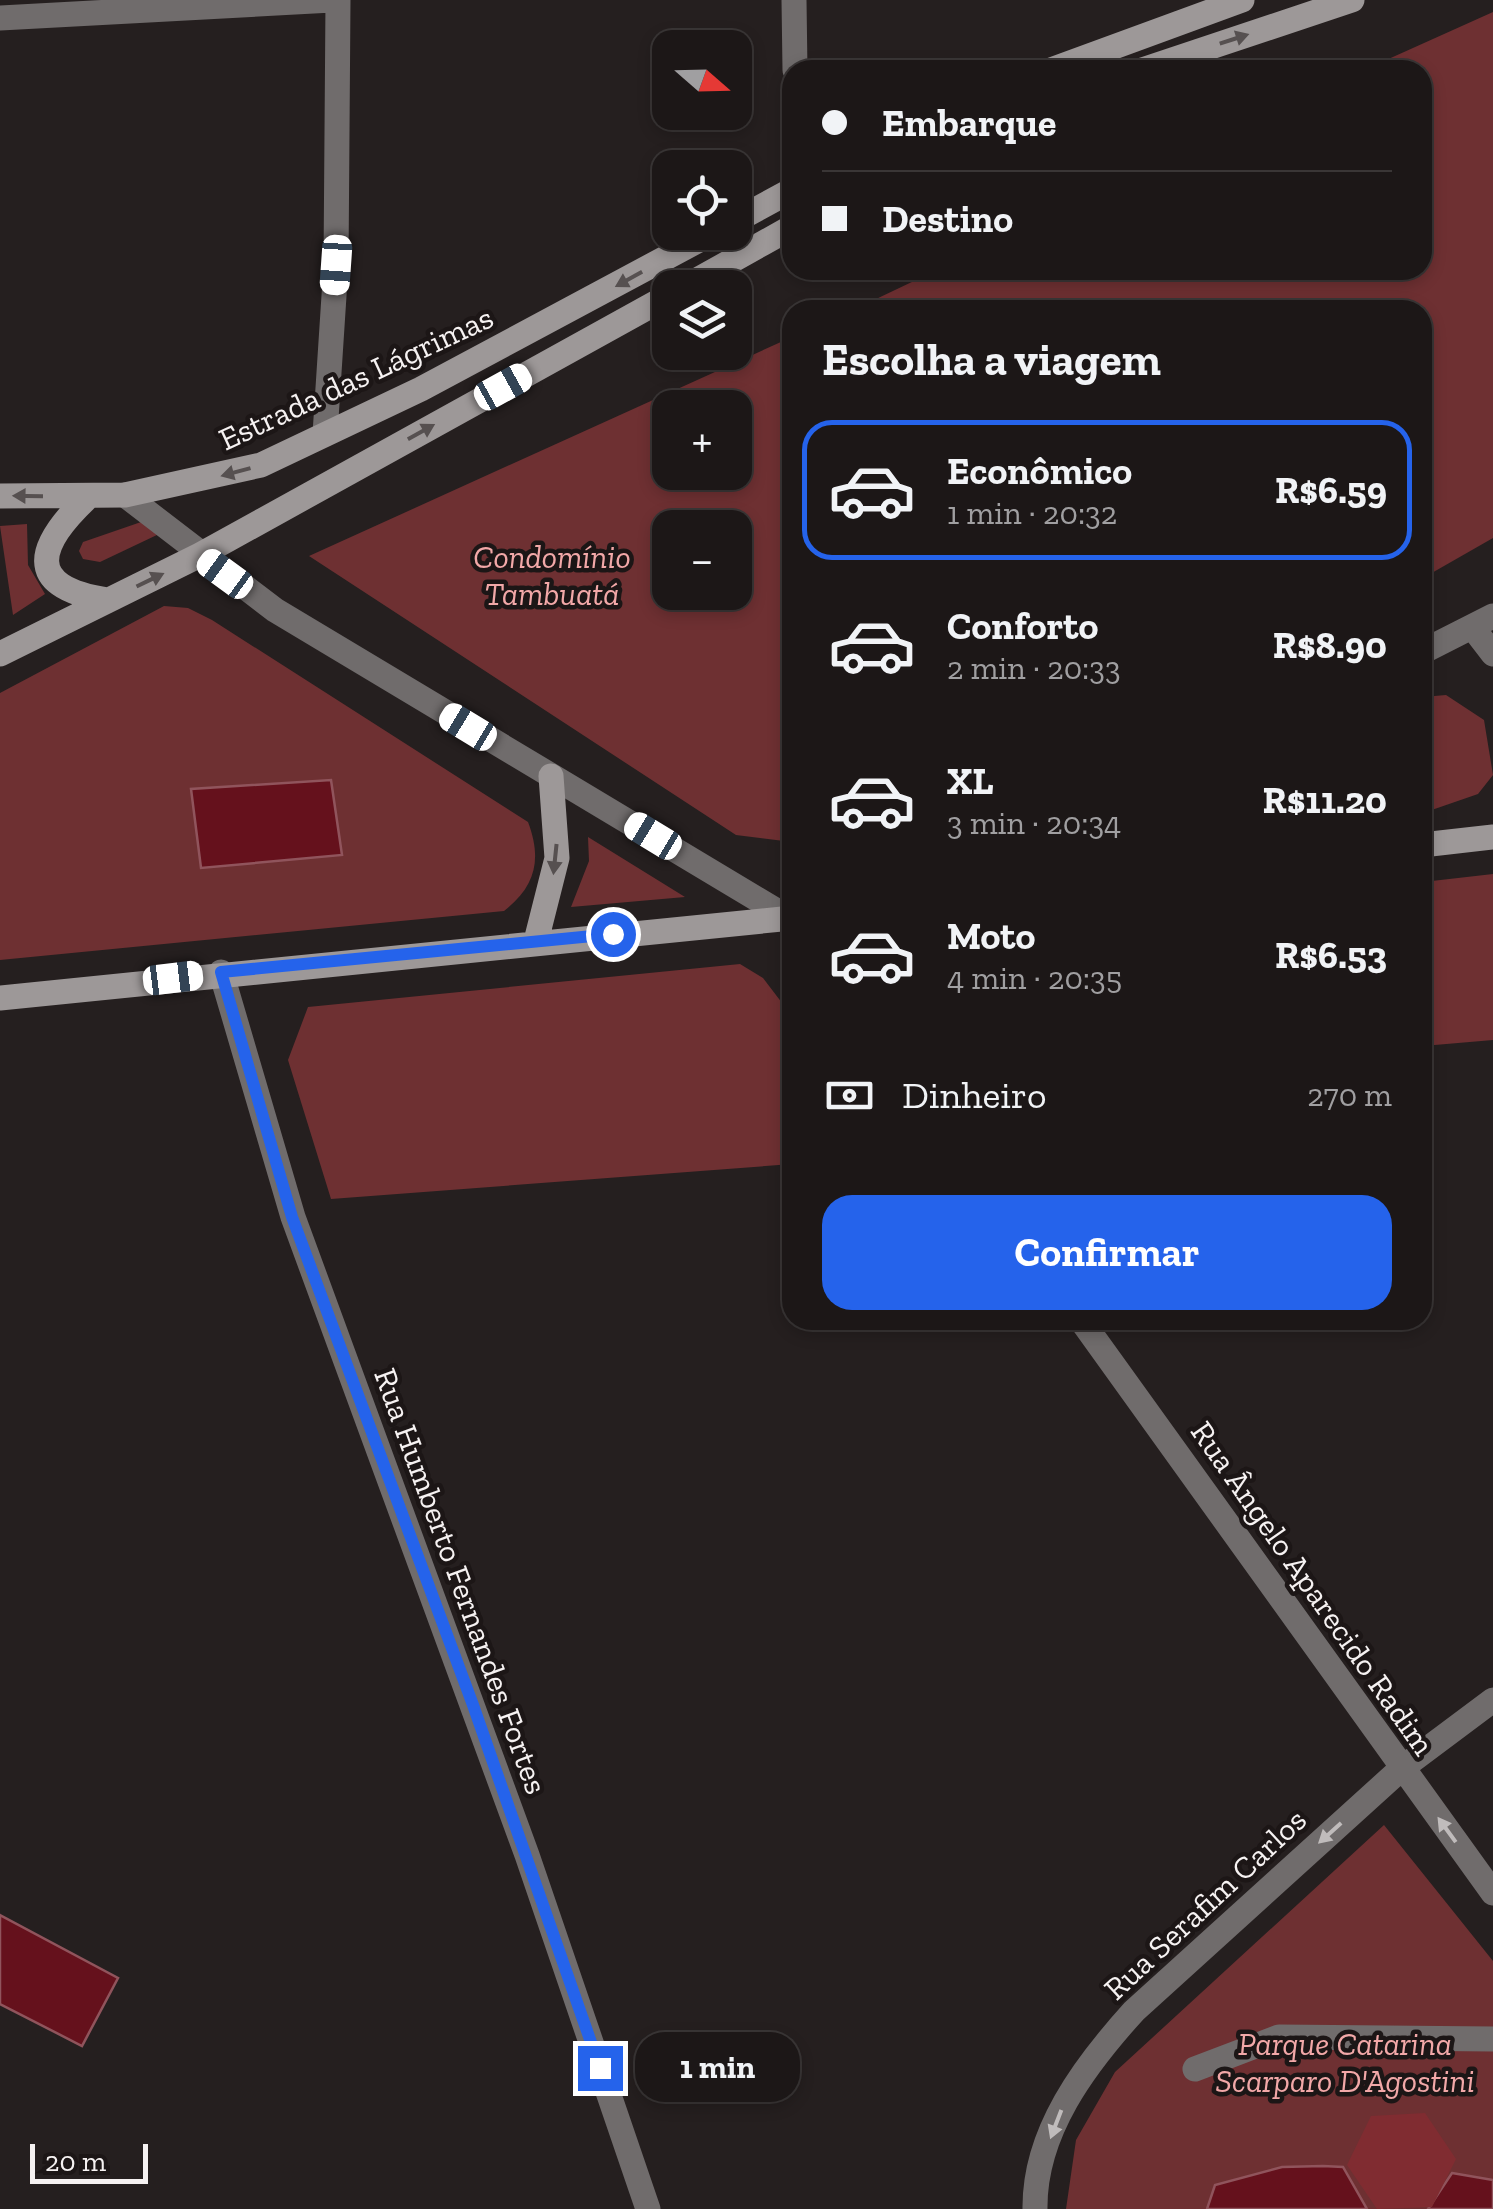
<!DOCTYPE html>
<html lang="pt">
<head>
<meta charset="utf-8">
<style>
	:root { --surface:#1c1717; --page:#292424; --text:#f1f3f6; --muted:#a09fa1; --line:#3a3636; --accent:#2563eb }
	body { margin:0; font-family:"Zilla Slab",serif; background:var(--page); color:var(--text); height:100vh; display:flex; flex-direction:column; font-size:38px; white-space:nowrap }
	* { box-sizing:border-box; margin:0 }
	p { font-size:32px; color:var(--muted) }
	.icon { flex:none; width:55px; height:55px; fill:none; stroke:currentColor; stroke-width:2; stroke-linecap:round; stroke-linejoin:round }
	.map { position:relative; flex:1; overflow:hidden }
	.details { position:absolute; left:782px; top:300px; width:650px; height:1030px; display:flex; flex-direction:column; background:var(--surface); border-radius:30px; box-shadow:0 5px 15px #0003,0 0 0 2px var(--line) }
	.details>* { flex:none }
	.banner { position:absolute; left:782px; top:60px; width:650px; height:220px; border-radius:30px; box-shadow:0 5px 15px #0003,0 0 0 2px var(--line); display:grid; align-content:center; height:220px; padding:0 40px; background:var(--surface) }
	.needle { width:65px; rotate:110deg }
	.tools { position:absolute; left:652px; top:30px; display:grid; gap:20px }
	.tools a { display:grid; place-items:center; width:100px; height:100px; border-radius:20px; background:var(--surface); box-shadow:0 5px 15px #0003,0 0 0 2px var(--line); font-size:50px }
	.scale { position:absolute; left:30px; bottom:25px; width:118px; box-sizing:border-box; padding-left:10px; border:5px solid #f6f2f2; border-top:0; font-size:28px; line-height:35px; white-space:nowrap; color:#f6f2f2; -webkit-text-stroke:8px #1c1616; paint-order:stroke }
	.end { position:absolute; width:45px; height:45px; margin:-22px; border:12px solid #2563eb; background:#fff; box-shadow:0 0 0 5px #fff }
	.from { border-radius:50% }
	.bubble { position:absolute; height:70px; border-radius:30px; background:var(--surface); box-shadow:0 5px 15px #0003,0 0 0 2px var(--line); font-size:32px; font-weight:700; line-height:70px; text-align:center }
	.car { position:absolute; width:30px; height:60px; margin:-30px -15px; border-radius:12px; box-shadow:0 0 8px 2px #0007; background:linear-gradient(#fff 24%,#345 0 40%,#fff 0 76%,#345 0 86%,#fff 0) }
	.banner b { display:flex; align-items:center; gap:35px; height:95px; font-size:38px }
	.banner b+b { border-top:2px solid var(--line) }
	.banner i { width:25px; height:25px; background:var(--text) }
	ul { padding:0; list-style:none }
	li { display:flex; align-items:center; gap:30px; height:140px; margin:0 20px 15px; padding:0 20px; border:5px solid transparent; border-radius:30px }
	li div { flex:1 }
	li b { display:block; font-size:38px }
	li em { font-style:normal; font-weight:700 }
	li.selected { border-color:var(--accent) }
	li>.icon { width:90px; height:90px; stroke-width:1.5 }
	h2 { padding:0 40px; font-size:45px; line-height:120px }
	.pay { display:flex; align-items:center; gap:25px; height:110px; padding:0 40px; font-size:38px }
	.pay p { margin-inline-start:auto }
	.primary-button { display:flex; gap:20px; margin-top:auto; padding:20px 40px }
	.primary-button a { flex:1; height:115px; border-radius:30px; background:var(--accent); color:#fff; font-size:40px; font-weight:700; line-height:115px; text-align:center }
	.map>svg:first-child { display:block }
	.green { fill:#6e3032; fill-rule:evenodd }
	.water { fill:#65111c; stroke:#90545c; stroke-width:2.5 }
	.building { fill:#802c31 }
	.lines { fill:none; stroke-linecap:round; stroke-linejoin:round }
	.street { stroke:#706c6c; stroke-width:25 }
	.secondary { stroke:#9d9898; stroke-width:25 }
	.oneway { fill:#565050 }
	.oneway2 { fill:#c0bcbc }
	.route { stroke:#2563eb; stroke-width:12 }
	.labels { text-anchor:middle; dominant-baseline:central; stroke-width:9; stroke-linejoin:round; paint-order:stroke }
	.street-label { font-size:32px; fill:#f6f2f2; stroke:#1c1616 }
	.park-label { font-size:32px; font-style:italic; fill:#f2a8a8; stroke:#1c1616 }
</style>
</head>
<body>
<div class="map">
<svg width="1493" height="2209" viewBox="0 0 1493 2209">
	<rect width="100%" height="100%" fill="#251f1f"/>
	<path class="green" d="M1493 12V538L1423 578 1422 310H853L937 270H1422V70H1364Z
		M792 337V842L736 835 309 556ZM670 408H735V472H670ZM670 528H735V592H670Z
		M144 521 159 534 100 562 83 559 79 551 83 542Z
		M27 524 28 565 45 594 13 615 0 526Z
		M164 606 188 608 212 620 528 822C542 859 536 886 504 911L0 960V693Z
		M1446 695 1484 720 1493 775 1478 794 1423 813V697Z
		M588 837 685 897 571 907 589 861Z
		M1493 874V1040L1423 1046V882Z
		M740 964 763 978 792 1016V1164L331 1199 288 1060 308 1007Z
		M1384 1825 1493 1961V2209H1066L1076 2140 1115 2072Z"/>
	<path class="water" d="M331 780 342 855 201 868 191 789Z
		M0 1915 118 1978 82 2046 0 2004Z
		M1323 2166 1343 2167 1367 2209H1207L1215 2185 1282 2167Z
		M1452 2173 1493 2180V2209H1428Z"/>
	<path class="building" d="M1425 2113 1456 2159 1432 2207 1377 2209 1347 2165 1371 2116Z"/>
	<g class="lines">
		<path class="street" d="M794 0 795 70
			M0 18 332 0
			M325 434 336 265 338 0
			M125 495 275 610 792 920
			M1473 628 1493 654
			M1422 652 1493 616
			M221 972 293 1217 527 1855 648 2209
			M1081 1320 1493 1893
			M1195 2069 1279 2037 1493 2039
			M1035 2209C1034 2132 1085 2065 1134 2011L1402 1768 1493 1700"/>
		<path class="secondary" d="M1051 70 1242 0
			M1142 70 1352 0
			M735 221 792 190
			M683 288 792 227
			M0 496 125 495 261 465 421 389 714 232
			M88 497C38 544 21 587 108 600
			M0 654 200 555 670 295
			M1422 845 1493 837
			M536 941 557 858 551 776
			M0 998 792 918"/>
	</g>
	<defs><path id="oneway-solid" d="M-6-.8H1V-3.2L6.5 0L1 3.2V.8H-6Z" transform="scale(2.5)"/></defs>
	<g class="oneway">
		<use href="#oneway-solid" transform="translate(1234 39) rotate(-18)"/>
		<use href="#oneway-solid" transform="translate(629 279) rotate(151)"/>
		<use href="#oneway-solid" transform="translate(421 432) rotate(-29)"/>
		<use href="#oneway-solid" transform="translate(236 472) rotate(165)"/>
		<use href="#oneway-solid" transform="translate(28 496) rotate(-179)"/>
		<use href="#oneway-solid" transform="translate(150 580) rotate(-26)"/>
		<use href="#oneway-solid" transform="translate(555 859) rotate(96)"/>
	</g>
	<g class="oneway2">
		<use href="#oneway-solid" transform="translate(1447 1830) rotate(-126)"/>
		<use href="#oneway-solid" transform="translate(1330 1833) rotate(138)"/>
		<use href="#oneway-solid" transform="translate(1056 2124) rotate(111)"/>
	</g>
	<g class="lines">
		<path class="route" d="M600 2068 473 1705 292 1217 221 972 613 934"/>
	</g>
	<g class="labels">
		<g class="street-label">
			<text transform="translate(356 378) rotate(-25)">Estrada das Lágrimas</text>
			<text transform="translate(461 1581) rotate(70)">Rua Humberto Fernandes Fortes</text>
			<text transform="translate(1313 1588) rotate(55)">Rua Ângelo Aparecido Radim</text>
			<text transform="translate(1205 1904) rotate(-43)">Rua Serafim Carlos</text>
		</g>
		<g class="park-label">
			<text x="552" y="557">Condomínio<tspan x="552" dy="37">Tambuatá</tspan></text>
			<text x="1345" y="2044">Parque Catarina<tspan x="1345" dy="37">Scarparo D'Agostini</tspan></text>
		</g>
	</g>
</svg>
<div class="tools">
<a><svg class="needle" viewBox="-14 -14 28 28"><path d="M0-13l5 13h-10z" fill="#e53935"/><path d="M0 13l5-13h-10z" fill="#a09fa1"/></svg></a>
<a><svg class="icon" aria-label="locate" viewBox="0 0 24 24"><circle cx="12" cy="12" r="6"/><path d="M12 2v4M12 18v4M2 12h4M18 12h4"/></svg></a>
<a><svg class="icon" aria-label="layers" viewBox="0 0 24 24"><path d="M12 4l9 5-9 5-9-5zM3 14l9 5 9-5"/></svg></a>
<a>+</a>
<a>−</a>
</div>
<div class="scale">20 m</div>
<i class="end from" style="left:613px;top:934px"></i>
<i class="end" style="left:600px;top:2068px"></i>
<div class="bubble" style="left:635px;top:2032px;width:165px">1 min</div>
<i class="car" style="left:336px;top:265px;rotate:184deg"></i>
<i class="car" style="left:503px;top:387px;rotate:61deg"></i>
<i class="car" style="left:225px;top:574px;rotate:306deg"></i>
<i class="car" style="left:468px;top:727px;rotate:301deg"></i>
<i class="car" style="left:653px;top:836px;rotate:301deg"></i>
<i class="car" style="left:173px;top:978px;rotate:83deg"></i>
<div class="banner">
<b><i class="from"></i>Embarque</b>
<b><i></i>Destino</b>
</div>
<section class="details">
<h2>Escolha a viagem</h2>
<ul>
<li class="selected"><svg class="icon" aria-label="car" viewBox="0 0 24 24"><path d="M5 17H2v-5l4-1 3-4h7l3 4 3 1v5h-3M9 17h6M6 11h13"/><circle cx="7" cy="17" r="2"/><circle cx="17" cy="17" r="2"/></svg><div><b>Econômico</b><p>1 min · 20:32</p></div><em>R$6.59</em></li>
<li><svg class="icon" aria-label="car" viewBox="0 0 24 24"><path d="M5 17H2v-5l4-1 3-4h7l3 4 3 1v5h-3M9 17h6M6 11h13"/><circle cx="7" cy="17" r="2"/><circle cx="17" cy="17" r="2"/></svg><div><b>Conforto</b><p>2 min · 20:33</p></div><em>R$8.90</em></li>
<li><svg class="icon" aria-label="car" viewBox="0 0 24 24"><path d="M5 17H2v-5l4-1 3-4h7l3 4 3 1v5h-3M9 17h6M6 11h13"/><circle cx="7" cy="17" r="2"/><circle cx="17" cy="17" r="2"/></svg><div><b>XL</b><p>3 min · 20:34</p></div><em>R$11.20</em></li>
<li><svg class="icon" aria-label="car" viewBox="0 0 24 24"><path d="M5 17H2v-5l4-1 3-4h7l3 4 3 1v5h-3M9 17h6M6 11h13"/><circle cx="7" cy="17" r="2"/><circle cx="17" cy="17" r="2"/></svg><div><b>Moto</b><p>4 min · 20:35</p></div><em>R$6.53</em></li>
</ul>
<div class="pay"><svg class="icon" aria-label="cash" viewBox="0 0 24 24"><path d="M3 7h18v10H3z"/><circle cx="12" cy="12" r="2"/></svg>Dinheiro<p>270 m</p></div>
<div class="primary-button"><a>Confirmar</a></div>
</section>
</div>
</body>
</html>
